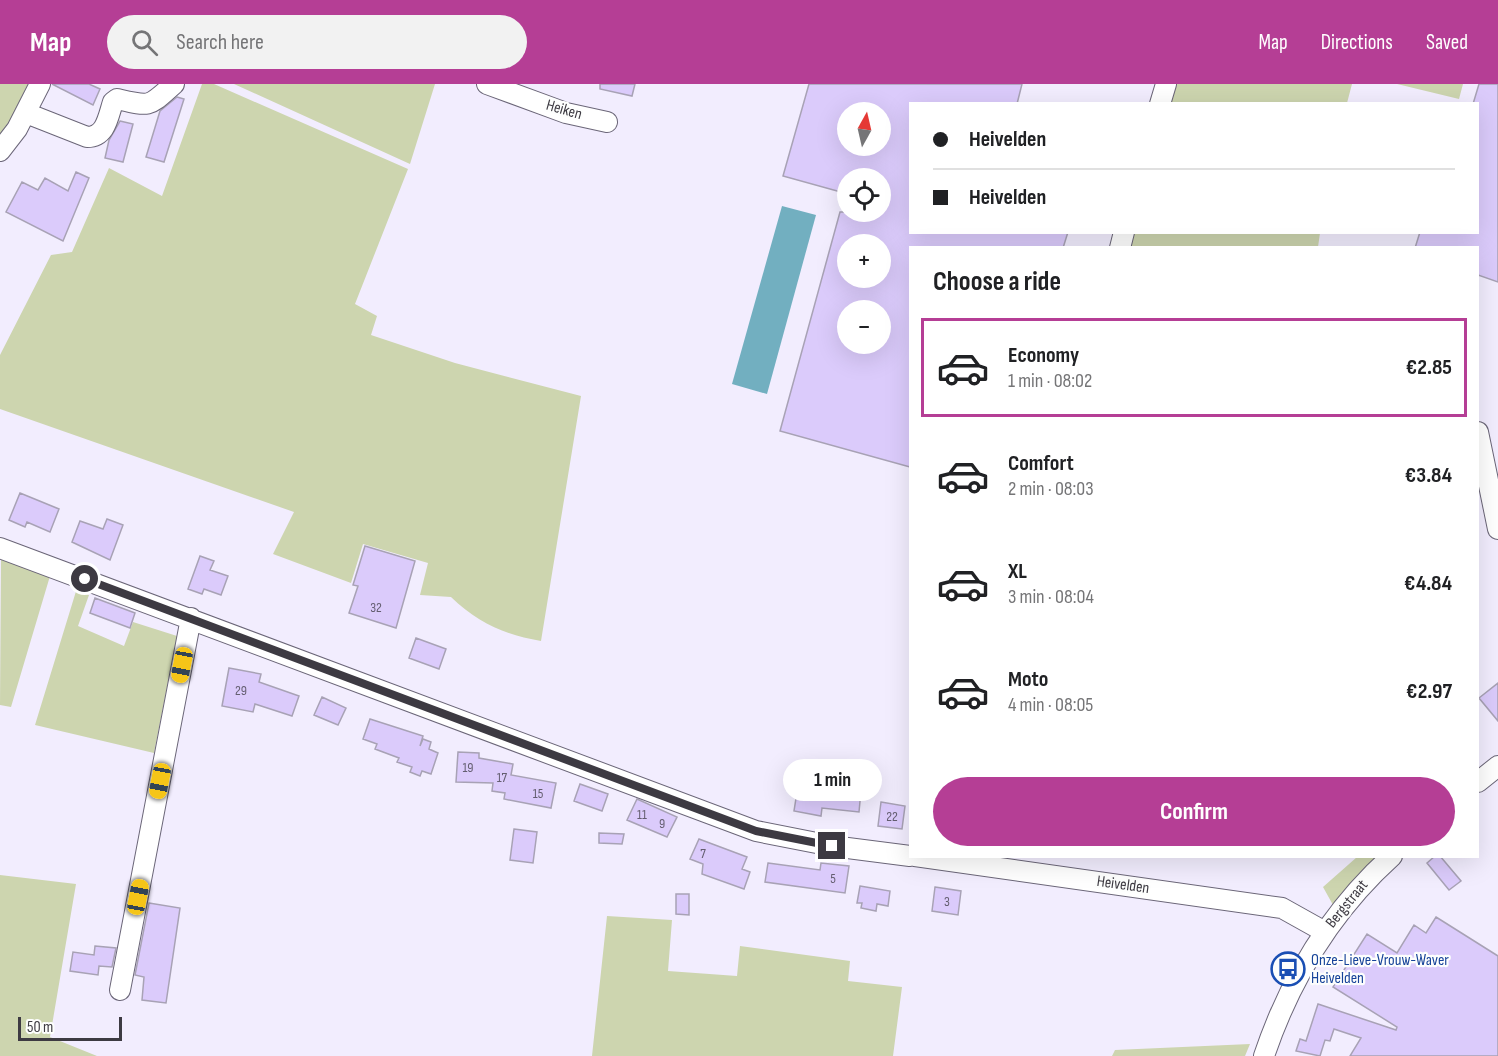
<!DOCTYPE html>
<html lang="en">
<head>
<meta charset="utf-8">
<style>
	:root { --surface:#fff; --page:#f2f2f2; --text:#202124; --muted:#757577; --line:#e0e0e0; --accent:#b53e95 }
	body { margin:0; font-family:"Sofia Sans Condensed",sans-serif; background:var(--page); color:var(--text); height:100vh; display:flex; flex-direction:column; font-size:22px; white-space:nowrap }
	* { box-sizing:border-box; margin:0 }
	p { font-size:20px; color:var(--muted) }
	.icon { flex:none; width:33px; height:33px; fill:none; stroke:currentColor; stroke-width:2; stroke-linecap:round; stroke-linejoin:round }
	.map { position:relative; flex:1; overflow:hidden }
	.panel { position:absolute; left:909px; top:162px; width:570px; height:612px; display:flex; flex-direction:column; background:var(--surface); border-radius:0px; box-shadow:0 6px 24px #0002 }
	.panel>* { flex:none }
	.top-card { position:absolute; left:909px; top:18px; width:570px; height:132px; border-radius:0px; box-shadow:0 6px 24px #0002; display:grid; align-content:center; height:132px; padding:0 24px; background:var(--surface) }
	.needle { width:39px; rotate:8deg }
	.buttons { position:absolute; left:837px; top:18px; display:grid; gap:12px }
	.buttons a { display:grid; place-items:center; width:54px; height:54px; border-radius:50%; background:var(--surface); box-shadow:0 6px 24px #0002; font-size:30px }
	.scale { position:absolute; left:18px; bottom:15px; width:104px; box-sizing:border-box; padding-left:6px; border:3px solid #3d3a42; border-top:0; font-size:16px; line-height:21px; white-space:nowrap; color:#3d3a42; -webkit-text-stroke:4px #fdfefd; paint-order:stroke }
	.end { position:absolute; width:27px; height:27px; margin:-14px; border:8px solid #3d3a42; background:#fff; box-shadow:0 0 0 3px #fff }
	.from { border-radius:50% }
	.bubble { position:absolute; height:42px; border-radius:21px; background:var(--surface); box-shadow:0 6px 24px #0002; font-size:20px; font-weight:700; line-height:42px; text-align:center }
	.car { position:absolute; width:18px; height:36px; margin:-18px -9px; border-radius:8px; box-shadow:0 0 4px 2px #0007; background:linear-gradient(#f5c518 24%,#345 0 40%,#f5c518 0 76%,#345 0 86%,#f5c518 0) }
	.top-card b { display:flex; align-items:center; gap:21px; height:57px; font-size:22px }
	.top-card b+b { border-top:2px solid var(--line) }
	.top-card i { width:15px; height:15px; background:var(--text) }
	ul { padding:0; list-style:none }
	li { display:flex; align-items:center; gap:18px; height:99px; margin:0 12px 9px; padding:0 12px; border:3px solid transparent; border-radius:0px }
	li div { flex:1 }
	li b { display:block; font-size:22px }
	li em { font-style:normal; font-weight:700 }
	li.active { border-color:var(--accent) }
	li>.icon { width:54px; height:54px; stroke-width:1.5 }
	h2 { padding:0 24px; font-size:27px; line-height:72px }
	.primary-button { display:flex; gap:12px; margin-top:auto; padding:12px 24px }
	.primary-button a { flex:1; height:69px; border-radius:36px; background:var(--accent); color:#fff; font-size:24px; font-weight:700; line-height:69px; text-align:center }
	header { display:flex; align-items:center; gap:36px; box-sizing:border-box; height:84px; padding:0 30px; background:var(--accent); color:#fff }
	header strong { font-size:28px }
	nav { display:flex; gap:33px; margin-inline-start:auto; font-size:21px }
	.search { width:420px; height:54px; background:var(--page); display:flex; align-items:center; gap:15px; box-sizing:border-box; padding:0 21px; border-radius:33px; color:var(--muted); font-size:22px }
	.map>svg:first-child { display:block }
	.green { fill:#cdd5af }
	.water { fill:#72afc0 }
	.building { fill:#dbcbfb; stroke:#a8a2b5; stroke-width:1.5; fill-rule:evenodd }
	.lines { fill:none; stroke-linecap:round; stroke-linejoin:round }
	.minor-casing { stroke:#6b6678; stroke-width:22 }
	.minor { stroke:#fff; stroke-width:20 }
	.route { stroke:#3d3a42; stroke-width:8 }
	.labels { text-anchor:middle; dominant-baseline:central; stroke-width:4.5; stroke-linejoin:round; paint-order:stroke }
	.number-label { font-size:14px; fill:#645e70 }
	.street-label { font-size:16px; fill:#3d3a42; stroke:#fdfefd }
	.transit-label { font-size:16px; fill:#164399; stroke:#fdfefd; text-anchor:start }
</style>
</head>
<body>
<header>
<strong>Map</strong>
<div class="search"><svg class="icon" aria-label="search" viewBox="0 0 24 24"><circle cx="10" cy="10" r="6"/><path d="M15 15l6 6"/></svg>Search here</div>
<nav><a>Map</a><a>Directions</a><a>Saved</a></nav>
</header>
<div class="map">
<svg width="1498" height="972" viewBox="0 0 1498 972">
	<rect width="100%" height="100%" fill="#f2edfe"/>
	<path class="green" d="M0 0H35L0 57Z
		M202 0H214L408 85 355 220 377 232 371 251 455 279 581 312 541 557C505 551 478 539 451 513L420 511 428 479 363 460 351 499 273 470 294 428 0 325V271L51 171 72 168 109 84 162 112Z
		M234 0H435L410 80Z
		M1174 0H1352L1347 19 1168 20Z
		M1397 0H1463L1459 15Z
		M1132 149H1320L1318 163 1128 164Z
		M1 473 50 492 11 623 0 621Z
		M77 504 89 511 78 542 124 562 133 538 177 552 154 669 35 641Z
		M1357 773H1385L1333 821 1323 803Z
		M0 791 76 800 50 953 97 972H0Z
		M607 832 672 836 668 887 737 892 740 862 850 877 848 897 902 903 893 972H592Z
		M1250 960 1245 972H1112L1115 966Z"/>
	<path class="water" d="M782 122 816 131 767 310 732 300Z"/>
	<path class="building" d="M52 0H89L100 5 93 21Z
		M600 0H635L632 12 600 5Z
		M809 0H1022L1017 20H910V148H1068L1063 164H910V383L780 347 840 128H880V94H848V110L783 92ZM848 28H880V62H848ZM848 160H880V194H848ZM848 226H880V260H848Z
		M1479 0H1498V198L1478 191V164H1415L1420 148H1478V20H1473Z
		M177 13 184 15 164 78 146 73 160 27Z
		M120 37 133 40 123 78 105 74 109 56Z
		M76 88 89 94 63 157 6 128 22 98 38 106 45 94 68 107Z
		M20 409 59 425 50 448 27 438 25 443 9 436Z
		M107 435 123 441 110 476 72 458 80 437 103 445Z
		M365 462 415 477 396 544 349 529 358 502 353 501Z
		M200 472 214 477 210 486 228 492 221 511 204 505 202 510 188 505Z
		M95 514 135 529 130 544 90 529Z
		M416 554 446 565 439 585 409 574Z
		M229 584 261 590 259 598 299 612 292 632 255 620 253 628 222 622Z
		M1498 599V637L1479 614Z
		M322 613 346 624 338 641 314 631Z
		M370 635 423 652 420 662 423 655 431 658 429 665 438 669 431 690 422 687 420 692 410 688 412 683 397 678 399 674 375 665 377 660 363 655Z
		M458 668 479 669V674L513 680 511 691 556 699 551 724 504 715 505 709 492 707 493 699 456 698Z
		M580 700 608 710 602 727 574 717Z
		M798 702 838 710 839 704 861 707 859 728 822 724 821 732 794 727Z
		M637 715 677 733 667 753 627 736Z
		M881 718 905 722 902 745 878 742Z
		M514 745 537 748 533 779 510 776Z
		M599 749 624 750 622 760 599 759Z
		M699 755 747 773 742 785 750 788 744 805 702 790 703 780 690 775Z
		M1435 772H1440L1461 797 1449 806 1427 779Z
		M768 779 820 786 821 779 849 782 845 809 765 798Z
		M860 802 890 807 888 822 877 820 876 827 861 824 862 819H857Z
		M935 803 961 807 958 831 932 827Z
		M676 810H689V831L676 830Z
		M149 819 180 824 166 919 142 916 144 893 135 891Z
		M1436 833 1498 872V972H1350L1361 954 1334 945 1330 957 1325 956 1320 972 1296 967 1300 955 1306 957 1318 920 1396 946 1397 943 1333 903 1367 850 1397 869 1414 841 1426 849Z
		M95 862 116 864 112 883 99 882 98 891 70 887 73 868 94 871Z"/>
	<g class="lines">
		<defs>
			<path id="minor" d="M487 0 566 29 607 38
				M1160 20 1166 0
				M26 29 87 53C106 53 108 33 113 18L117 15C152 23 148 23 174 0
				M0 67 17 45 40 0
				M1120 164 1124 148
				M1478 348 1498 445
				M0 464 756 747 832 762 910 772
				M1478 698 1498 682
				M915 772 1282 824 1325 848
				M120 906 191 534
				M1264 972C1290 895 1331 827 1392 772"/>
		</defs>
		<use href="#minor" class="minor-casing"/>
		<use href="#minor" class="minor"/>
	</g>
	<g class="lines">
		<path class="route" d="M85 495 756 747 832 762"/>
	</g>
	<defs>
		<symbol id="bus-ring" viewBox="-11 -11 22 22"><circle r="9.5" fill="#fdfefd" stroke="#1a4fb4" stroke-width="1.5"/><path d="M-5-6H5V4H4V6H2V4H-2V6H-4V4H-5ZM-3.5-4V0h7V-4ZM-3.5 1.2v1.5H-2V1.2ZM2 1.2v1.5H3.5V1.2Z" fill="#1a4fb4"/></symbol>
	</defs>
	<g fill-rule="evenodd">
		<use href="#bus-ring" x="1269" y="866" width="38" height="38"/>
	</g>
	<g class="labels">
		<g class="number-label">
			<text x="376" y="523">32</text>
			<text x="241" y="606">29</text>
			<text x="468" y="683">19</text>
			<text x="502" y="693">17</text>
			<text x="538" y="709">15</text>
			<text x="642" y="730">11</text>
			<text x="892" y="732">22</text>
			<text x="662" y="739">9</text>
			<text x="703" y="769">7</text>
			<text x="833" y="794">5</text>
			<text x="947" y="817">3</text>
		</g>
		<g class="street-label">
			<text transform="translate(564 26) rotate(16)">Heiken</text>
			<text transform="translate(1123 801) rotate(8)">Heivelden</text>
			<text transform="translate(1347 820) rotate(-51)">Bergstraat</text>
		</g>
		<g class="transit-label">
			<text x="1311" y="876">Onze-Lieve-Vrouw-Waver<tspan x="1311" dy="18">Heivelden</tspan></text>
		</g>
	</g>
</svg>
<div class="buttons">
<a><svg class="needle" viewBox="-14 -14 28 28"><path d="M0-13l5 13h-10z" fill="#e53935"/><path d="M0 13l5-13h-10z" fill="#757577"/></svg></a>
<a><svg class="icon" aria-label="locate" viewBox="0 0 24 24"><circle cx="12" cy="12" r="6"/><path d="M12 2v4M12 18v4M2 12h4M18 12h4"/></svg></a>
<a>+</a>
<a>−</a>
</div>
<div class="scale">50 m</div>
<i class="end from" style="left:85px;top:495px"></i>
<i class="end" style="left:832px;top:762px"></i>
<div class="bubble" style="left:783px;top:675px;width:99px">1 min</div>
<i class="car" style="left:182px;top:581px;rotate:191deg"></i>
<i class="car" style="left:160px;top:697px;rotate:191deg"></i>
<i class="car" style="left:138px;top:813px;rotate:11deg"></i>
<div class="top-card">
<b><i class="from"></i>Heivelden</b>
<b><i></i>Heivelden</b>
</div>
<section class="panel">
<h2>Choose a ride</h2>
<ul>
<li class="active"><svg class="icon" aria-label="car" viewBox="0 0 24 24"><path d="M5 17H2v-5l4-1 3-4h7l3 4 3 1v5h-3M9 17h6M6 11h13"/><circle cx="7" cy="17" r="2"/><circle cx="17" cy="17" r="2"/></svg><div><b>Economy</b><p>1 min · 08:02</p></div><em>€2.85</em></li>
<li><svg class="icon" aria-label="car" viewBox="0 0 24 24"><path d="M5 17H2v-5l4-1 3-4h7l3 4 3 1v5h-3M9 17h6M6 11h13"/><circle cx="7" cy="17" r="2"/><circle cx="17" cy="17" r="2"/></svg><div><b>Comfort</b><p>2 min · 08:03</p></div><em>€3.84</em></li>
<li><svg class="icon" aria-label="car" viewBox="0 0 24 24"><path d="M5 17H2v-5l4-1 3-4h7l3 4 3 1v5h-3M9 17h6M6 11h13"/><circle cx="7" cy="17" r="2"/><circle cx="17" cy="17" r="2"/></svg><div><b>XL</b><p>3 min · 08:04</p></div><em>€4.84</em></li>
<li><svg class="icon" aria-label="car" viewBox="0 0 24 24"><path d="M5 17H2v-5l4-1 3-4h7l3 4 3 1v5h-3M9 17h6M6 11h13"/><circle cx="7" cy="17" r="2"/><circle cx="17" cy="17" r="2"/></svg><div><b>Moto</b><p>4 min · 08:05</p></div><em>€2.97</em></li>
</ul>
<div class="primary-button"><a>Confirm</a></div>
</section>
</div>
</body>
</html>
